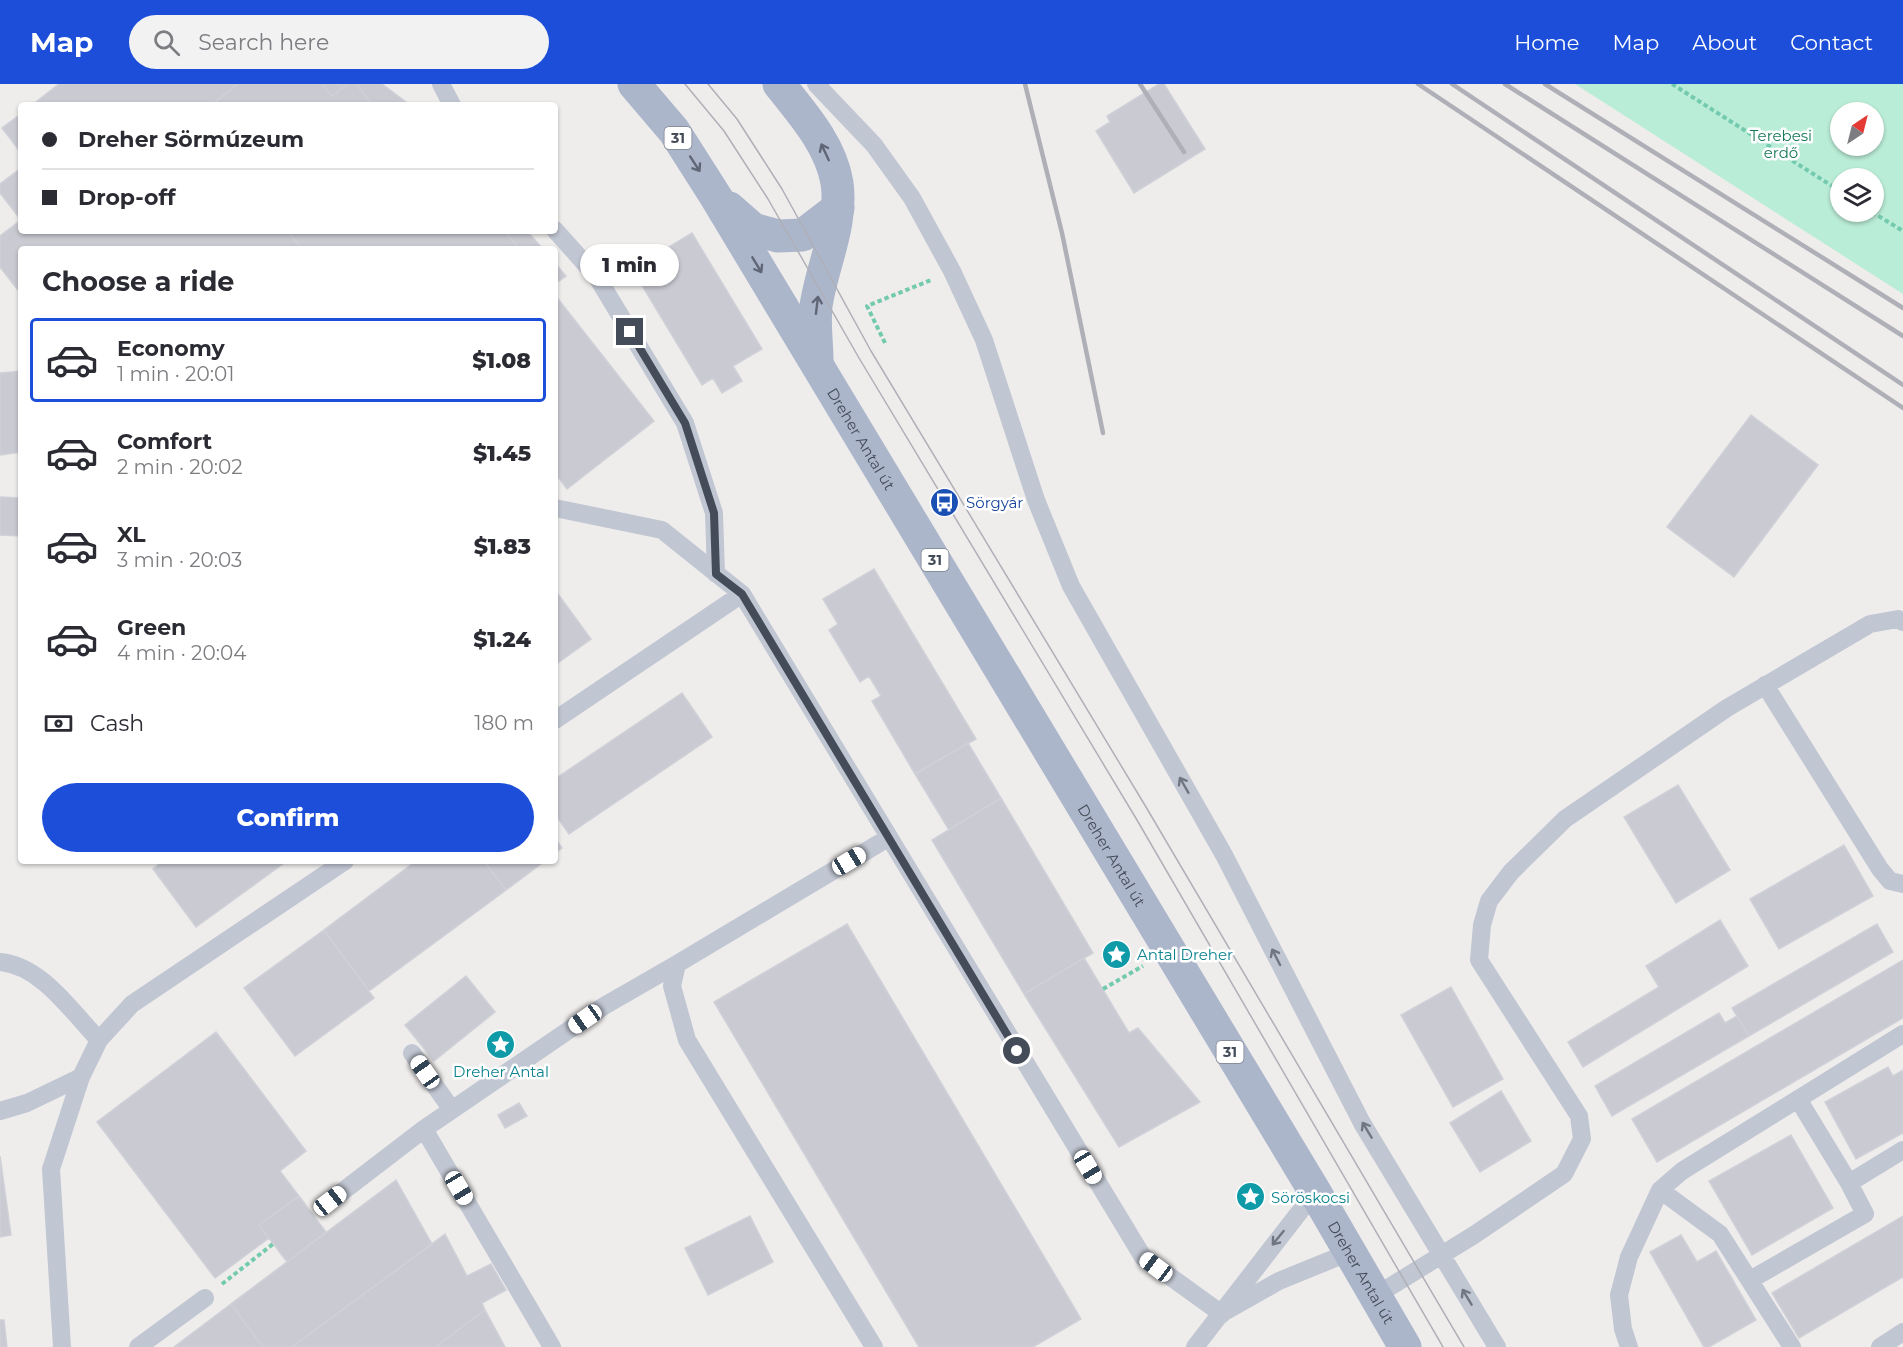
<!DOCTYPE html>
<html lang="en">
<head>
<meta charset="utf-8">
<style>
	:root { --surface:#fff; --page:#f2f2f3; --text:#2b2b33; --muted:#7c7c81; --line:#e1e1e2; --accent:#1c4eda }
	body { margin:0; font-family:Montserrat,sans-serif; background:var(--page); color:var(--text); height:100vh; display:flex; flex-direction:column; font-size:22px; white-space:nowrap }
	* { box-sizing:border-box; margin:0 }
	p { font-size:20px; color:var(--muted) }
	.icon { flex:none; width:33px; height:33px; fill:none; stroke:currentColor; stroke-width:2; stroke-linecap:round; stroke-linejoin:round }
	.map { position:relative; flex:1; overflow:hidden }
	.sheet { position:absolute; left:18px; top:162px; width:540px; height:618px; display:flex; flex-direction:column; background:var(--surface); border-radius:6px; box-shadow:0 2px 4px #0004 }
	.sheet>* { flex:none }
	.hud { position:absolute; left:18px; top:18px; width:540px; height:132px; border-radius:6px; box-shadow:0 2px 4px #0004; display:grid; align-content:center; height:132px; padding:0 24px; background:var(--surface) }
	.needle { width:39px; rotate:35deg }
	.fabs { position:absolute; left:1830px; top:18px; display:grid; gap:12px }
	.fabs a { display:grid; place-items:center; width:54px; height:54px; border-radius:50%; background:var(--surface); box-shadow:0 2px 4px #0004; font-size:30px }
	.end { position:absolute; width:27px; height:27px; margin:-14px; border:8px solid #454c59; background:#fff; box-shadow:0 0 0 3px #fff }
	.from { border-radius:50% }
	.bubble { position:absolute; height:42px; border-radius:21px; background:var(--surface); box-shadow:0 2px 4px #0004; font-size:20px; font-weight:800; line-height:42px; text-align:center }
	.car { position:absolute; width:18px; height:36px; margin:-18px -9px; border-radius:8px; box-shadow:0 0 4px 2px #0007; background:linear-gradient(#fff 24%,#345 0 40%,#fff 0 76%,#345 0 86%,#fff 0) }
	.hud b { display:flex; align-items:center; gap:21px; height:57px; font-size:22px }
	.hud b+b { border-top:2px solid var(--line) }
	.hud i { width:15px; height:15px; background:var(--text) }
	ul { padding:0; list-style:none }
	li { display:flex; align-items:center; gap:18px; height:84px; margin:0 12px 9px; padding:0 12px; border:3px solid transparent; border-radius:6px }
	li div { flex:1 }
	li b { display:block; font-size:22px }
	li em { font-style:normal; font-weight:800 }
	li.selected { border-color:var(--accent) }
	li>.icon { width:54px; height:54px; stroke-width:1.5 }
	h2 { padding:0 24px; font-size:27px; line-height:72px }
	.pay { display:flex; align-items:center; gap:15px; height:66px; padding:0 24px; font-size:22px }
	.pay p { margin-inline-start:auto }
	.primary-button { display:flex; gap:12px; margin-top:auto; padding:12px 24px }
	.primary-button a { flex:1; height:69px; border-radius:36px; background:var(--accent); color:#fff; font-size:24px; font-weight:800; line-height:69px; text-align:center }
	header { display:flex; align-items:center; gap:36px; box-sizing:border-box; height:84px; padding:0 30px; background:var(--accent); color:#fff }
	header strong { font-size:28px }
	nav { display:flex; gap:33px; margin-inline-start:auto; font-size:21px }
	.search { width:420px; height:54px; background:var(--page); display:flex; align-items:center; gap:15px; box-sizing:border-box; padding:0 21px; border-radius:33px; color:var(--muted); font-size:22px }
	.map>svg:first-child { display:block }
	.green { fill:#baedd7; fill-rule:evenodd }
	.building { fill:#c9cad2; stroke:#d0d1d8; stroke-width:1.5 }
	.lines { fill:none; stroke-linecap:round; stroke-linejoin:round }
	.path { stroke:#73caae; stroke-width:4; stroke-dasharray:4.5 3; stroke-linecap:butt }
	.service { stroke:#c0c6d2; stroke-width:18 }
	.primary { stroke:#acb6cb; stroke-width:33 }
	.tram { stroke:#afb0b7; stroke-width:1.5 }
	.rail { stroke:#afb0b7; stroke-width:4.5 }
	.oneway { stroke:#5f6676 }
	.oneway2 { stroke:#707783 }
	.route { stroke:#454c59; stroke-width:8 }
	.labels { text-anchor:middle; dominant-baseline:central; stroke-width:5; stroke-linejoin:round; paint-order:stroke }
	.shield { fill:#fff; stroke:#7d828b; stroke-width:1.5 }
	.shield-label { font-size:14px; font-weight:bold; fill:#454c59 }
	.park-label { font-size:15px; fill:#187959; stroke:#fff }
	.street-label { font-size:15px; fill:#454c59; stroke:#fff }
	.transit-label { font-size:15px; fill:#164399; stroke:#fff; text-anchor:start }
	.culture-label { font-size:15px; fill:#0d838f; stroke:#fff; text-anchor:start }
</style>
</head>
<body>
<header>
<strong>Map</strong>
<div class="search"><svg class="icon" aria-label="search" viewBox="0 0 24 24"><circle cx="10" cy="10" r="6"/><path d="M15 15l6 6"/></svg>Search here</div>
<nav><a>Home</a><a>Map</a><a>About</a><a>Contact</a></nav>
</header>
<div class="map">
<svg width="1903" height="1263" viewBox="0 0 1903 1263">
	<rect width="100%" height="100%" fill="#efedec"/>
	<path class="green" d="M1575 0H1903V210ZM1840 28H1874V62H1840ZM1840 94H1874V128H1840Z"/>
	<path class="building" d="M59 0H238L211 21H32Z
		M238 0H322L332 12 348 0H356L372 21H211Z
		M322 0H348L332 12Z
		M356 0H382L410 21H372Z
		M1159 0H1164L1205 65 1134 109 1096 47 1110 38 1107 32Z
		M21 30V69L2 44Z
		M21 84V136L0 109V100Z
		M21 136V147H288L302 165H21V210L0 183V152Z
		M288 147H505L519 165H302Z
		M505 147H527L543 165H519Z
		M692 149 762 265 733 282 742 297 722 309 713 294 702 301 632 185Z
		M555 179 566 192 555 200Z
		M555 211 654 337 567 405 555 389Z
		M21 287V368L0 371V289Z
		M1751 331 1818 381 1734 493 1667 443Z
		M0 413 21 414V452L0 451Z
		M874 485 976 655 915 690 872 617 881 612 869 592 860 598 829 546 838 540 823 515Z
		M555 506 591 555 555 581Z
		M682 609 712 653 569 750 555 730V695Z
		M968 659 1001 714 949 746 915 690Z
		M1678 701 1730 786 1676 819 1624 733Z
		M1001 714 1093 869 1024 910 932 756Z
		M555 754 562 764 555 769Z
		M1844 761 1873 812 1779 865 1750 815Z
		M163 777H287L196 843 153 785Z
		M416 777H484L506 806 369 907 324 846Z
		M484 777H545L506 806Z
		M1720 836 1748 882 1583 983 1568 958 1659 903 1646 882Z
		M847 840 1081 1235 1033 1263H919L714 918Z
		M1877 840 1893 868 1749 952 1732 924Z
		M324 846 374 914 295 972 244 904Z
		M1084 874 1129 949 1138 944 1200 1018 1119 1063 1024 910Z
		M1903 876V934L1657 1078 1632 1035Z
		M466 892 495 928 434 977 405 941Z
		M1451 903 1503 995 1453 1023 1401 931Z
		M1719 929 1725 939 1737 932 1749 952 1612 1032 1595 1002Z
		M216 948 306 1067 280 1087 299 1112 259 1141 269 1154 215 1194 97 1038Z
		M1888 983 1893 992 1903 986V1049L1856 1075 1825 1018Z
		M1501 1007 1531 1057 1480 1088 1450 1039Z
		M519 1019 527 1032 505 1044 498 1031Z
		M1791 1051 1833 1124 1752 1171 1709 1097Z
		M0 1072 11 1151 0 1153Z
		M396 1096 432 1160 292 1263H263L231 1220Z
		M299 1112 326 1148 287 1178 259 1141Z
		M750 1132 773 1178 708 1211 685 1164Z
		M1903 1132V1193L1799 1254 1772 1209Z
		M445 1150 467 1192 491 1180 506 1206 482 1219 485 1226 435 1263H292Z
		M1681 1151 1697 1178 1716 1167 1756 1236 1709 1263H1704L1650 1168Z
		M231 1220 263 1263H174Z
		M485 1226 505 1263H435Z
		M0 1236H4L7 1263H0Z"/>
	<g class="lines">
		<path class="path" d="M1672 0 1840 107
			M1872 128 1903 147
			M885 259 867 222 931 196
			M1103 905 1143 882
			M222 1200 273 1160"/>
		<path class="service" d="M441 0 452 21
			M816 0 874 61 912 114 952 187 984 256 1036 416 1071 502 1224 771 1362 1039 1497 1263
			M555 146 597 193 685 339 714 429 716 490
			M555 424 662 446 742 510 1143 1173 1222 1230
			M1765 601 1880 785 1890 797 1903 800
			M555 636 742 510
			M0 878C42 882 71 927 99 956
			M412 969 452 1026
			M1798 1015 1849 1099 1903 1066
			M0 1027 27 1019 81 993
			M1660 1106 1720 1150 1792 1263
			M330 1117 424 1045
			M1750 1196 1865 1130 1849 1099
			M1375 1212 1474 1151 1564 1090 1582 1055 1579 1032 1479 876 1482 841 1489 817 1511 788 1565 735 1727 624 1870 540 1898 535 1903 538
			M1226 1227 1279 1197 1350 1168
			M62 1263 51 1085 81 993 99 956 132 920 345 777
			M138 1263 205 1214
			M552 1263 424 1045 604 922 677 880
			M874 1263 687 956 672 902 677 880 888 754
			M1195 1263 1315 1108
			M1629 1263 1623 1245 1619 1211 1629 1173 1660 1106 1682 1087 1903 950
			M1880 1263 1903 1248"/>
		<g class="primary">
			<path id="s1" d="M634 0 674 47 716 113 1315 1108 1405 1263"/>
			<path d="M779 0C802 29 831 61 837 99 843 141 822 181 816 222 814 240 817 259 817 277"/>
			<path d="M729 124 753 145 778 152 803 151 838 124"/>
		</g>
		<path class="tram" d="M685 0 724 47 768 115 859 274 1137 736 1443 1263
			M708 0 737 35 782 105 871 267 1146 723 1464 1263"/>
		<path class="rail" d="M1025 0 1062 149 1103 349
			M1140 0 1184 68
			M1418 0 1903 324
			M1452 0 1903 301
			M1505 0 1903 252
			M1545 0 1903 224"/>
	</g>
	<defs><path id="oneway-shaft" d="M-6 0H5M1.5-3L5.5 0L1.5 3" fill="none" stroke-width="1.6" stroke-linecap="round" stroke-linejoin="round" transform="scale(1.5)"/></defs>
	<g class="oneway">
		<use href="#oneway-shaft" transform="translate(825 68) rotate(-115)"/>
		<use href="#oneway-shaft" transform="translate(695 80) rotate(57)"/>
		<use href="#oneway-shaft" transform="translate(757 181) rotate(59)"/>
		<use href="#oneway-shaft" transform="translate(817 221) rotate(-83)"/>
	</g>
	<g class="oneway2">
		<use href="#oneway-shaft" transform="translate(1184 701) rotate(-120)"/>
		<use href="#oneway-shaft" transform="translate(1276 873) rotate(-117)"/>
		<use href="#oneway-shaft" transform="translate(1367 1046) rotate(-121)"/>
		<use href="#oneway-shaft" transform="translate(1278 1154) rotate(129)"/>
		<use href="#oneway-shaft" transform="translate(1467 1213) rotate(-121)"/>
	</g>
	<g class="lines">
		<path class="route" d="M630 248 685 339 714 429 716 490 742 510 1017 967"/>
	</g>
	<defs>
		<symbol id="bus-disc" viewBox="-11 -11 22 22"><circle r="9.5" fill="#1a4fb4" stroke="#fff"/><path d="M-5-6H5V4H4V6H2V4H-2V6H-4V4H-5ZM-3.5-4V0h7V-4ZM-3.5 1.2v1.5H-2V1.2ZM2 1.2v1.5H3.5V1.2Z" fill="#fff"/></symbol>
		<symbol id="sight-disc" viewBox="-11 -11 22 22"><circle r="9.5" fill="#0f9aa8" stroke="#fff"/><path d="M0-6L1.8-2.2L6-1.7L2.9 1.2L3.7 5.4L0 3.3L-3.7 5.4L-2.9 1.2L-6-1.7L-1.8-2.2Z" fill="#fff"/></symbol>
	</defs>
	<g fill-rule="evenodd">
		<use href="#bus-disc" x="928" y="402" width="33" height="33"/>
		<use href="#sight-disc" x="1100" y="854" width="33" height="33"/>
		<use href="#sight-disc" x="484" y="944" width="33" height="33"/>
		<use href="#sight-disc" x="1234" y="1096" width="33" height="33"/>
	</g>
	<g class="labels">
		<g class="shield">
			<rect x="664.5" y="43" width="27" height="22" rx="4.5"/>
			<rect x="921.5" y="465" width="27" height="22" rx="4.5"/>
			<rect x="1216.5" y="957" width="27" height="22" rx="4.5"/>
		</g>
		<g class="shield-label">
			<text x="678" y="54">31</text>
			<text x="935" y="476">31</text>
			<text x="1230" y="968">31</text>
		</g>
		<g class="park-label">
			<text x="1781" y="51">Terebesi<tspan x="1781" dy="17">erdő</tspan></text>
		</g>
		<g class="street-label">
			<text stroke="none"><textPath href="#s1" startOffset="422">Dreher Antal út</textPath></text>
			<text stroke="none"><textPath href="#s1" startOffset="908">Dreher Antal út</textPath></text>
			<text stroke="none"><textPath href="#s1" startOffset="1394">Dreher Antal út</textPath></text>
		</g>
		<g class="transit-label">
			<text x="966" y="418">Sörgyár</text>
		</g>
		<g class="culture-label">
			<text x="1137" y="870">Antal Dreher</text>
			<text x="501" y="987" text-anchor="middle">Dreher Antal</text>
			<text x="1271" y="1113">Söröskocsi</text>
		</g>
	</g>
</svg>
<div class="fabs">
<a><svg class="needle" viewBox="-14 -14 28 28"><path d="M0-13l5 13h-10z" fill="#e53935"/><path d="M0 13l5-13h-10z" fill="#7c7c81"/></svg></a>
<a><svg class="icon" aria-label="layers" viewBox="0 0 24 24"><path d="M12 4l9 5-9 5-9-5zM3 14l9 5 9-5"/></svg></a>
</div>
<i class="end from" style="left:1017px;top:967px"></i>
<i class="end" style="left:630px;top:248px"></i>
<div class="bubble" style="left:580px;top:160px;width:99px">1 min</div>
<i class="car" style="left:849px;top:777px;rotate:59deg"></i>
<i class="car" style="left:585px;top:935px;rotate:235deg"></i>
<i class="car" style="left:425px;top:988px;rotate:325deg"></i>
<i class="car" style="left:1088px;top:1083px;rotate:149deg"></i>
<i class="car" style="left:459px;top:1104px;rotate:149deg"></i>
<i class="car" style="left:330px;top:1117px;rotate:52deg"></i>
<i class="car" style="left:1156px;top:1183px;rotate:307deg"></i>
<div class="hud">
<b><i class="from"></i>Dreher Sörmúzeum</b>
<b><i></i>Drop-off</b>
</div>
<section class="sheet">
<h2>Choose a ride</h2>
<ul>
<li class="selected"><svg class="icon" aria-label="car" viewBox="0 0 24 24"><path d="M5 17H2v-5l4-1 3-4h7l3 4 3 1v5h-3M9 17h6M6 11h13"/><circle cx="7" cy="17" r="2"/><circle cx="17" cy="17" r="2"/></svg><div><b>Economy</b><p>1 min · 20:01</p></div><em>$1.08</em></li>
<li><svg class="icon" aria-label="car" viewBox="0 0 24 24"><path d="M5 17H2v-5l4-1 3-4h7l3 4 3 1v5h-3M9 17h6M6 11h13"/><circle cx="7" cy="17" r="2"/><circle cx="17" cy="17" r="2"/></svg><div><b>Comfort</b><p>2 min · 20:02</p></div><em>$1.45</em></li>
<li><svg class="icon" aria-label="car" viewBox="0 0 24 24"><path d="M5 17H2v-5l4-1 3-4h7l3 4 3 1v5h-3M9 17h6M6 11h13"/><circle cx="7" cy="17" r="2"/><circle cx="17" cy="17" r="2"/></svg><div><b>XL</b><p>3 min · 20:03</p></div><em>$1.83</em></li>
<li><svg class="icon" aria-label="car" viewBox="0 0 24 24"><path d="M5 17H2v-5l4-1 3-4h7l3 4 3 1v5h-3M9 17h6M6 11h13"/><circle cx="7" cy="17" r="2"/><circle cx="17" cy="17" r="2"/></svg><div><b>Green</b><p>4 min · 20:04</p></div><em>$1.24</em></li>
</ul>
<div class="pay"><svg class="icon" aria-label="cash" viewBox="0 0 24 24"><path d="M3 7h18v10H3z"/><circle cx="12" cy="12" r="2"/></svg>Cash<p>180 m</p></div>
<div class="primary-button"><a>Confirm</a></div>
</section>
</div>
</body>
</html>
